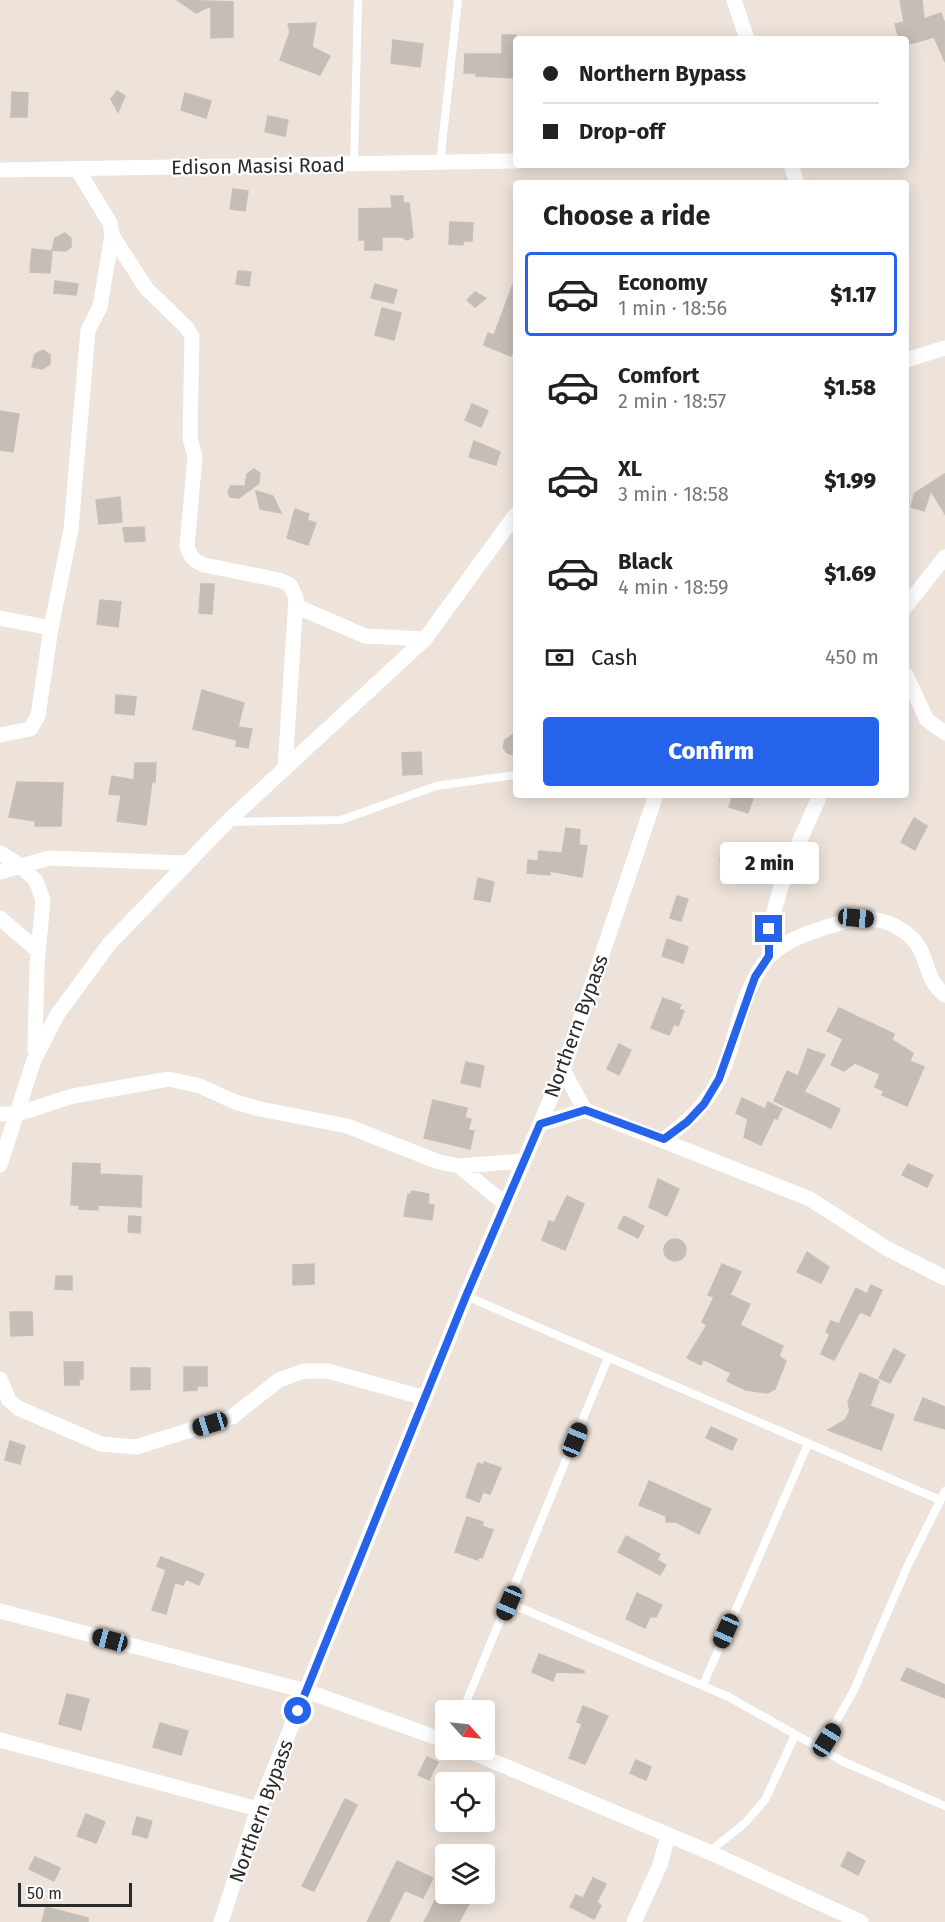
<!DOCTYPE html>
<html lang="en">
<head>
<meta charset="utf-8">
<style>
	:root { --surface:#fff; --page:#f2f2f2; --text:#222; --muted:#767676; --line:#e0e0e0; --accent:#2563eb }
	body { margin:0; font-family:"Fira Sans",sans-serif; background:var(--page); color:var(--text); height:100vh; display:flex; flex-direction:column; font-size:22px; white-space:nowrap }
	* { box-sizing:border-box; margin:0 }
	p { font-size:20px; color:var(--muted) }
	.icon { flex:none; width:33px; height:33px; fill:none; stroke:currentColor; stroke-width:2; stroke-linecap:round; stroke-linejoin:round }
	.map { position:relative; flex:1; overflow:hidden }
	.drawer { position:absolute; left:513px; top:180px; width:396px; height:618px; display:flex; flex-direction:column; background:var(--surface); border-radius:6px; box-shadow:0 3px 15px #0003 }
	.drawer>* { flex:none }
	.top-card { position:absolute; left:513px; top:36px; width:396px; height:132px; border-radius:6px; box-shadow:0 3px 15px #0003; display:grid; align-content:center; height:132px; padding:0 30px; background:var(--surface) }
	.needle { width:39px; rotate:117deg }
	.fabs { position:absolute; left:435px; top:1700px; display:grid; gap:12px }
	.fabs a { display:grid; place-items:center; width:60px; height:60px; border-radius:6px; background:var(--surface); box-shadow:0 3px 15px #0003; font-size:30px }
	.scale { position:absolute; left:18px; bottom:15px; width:114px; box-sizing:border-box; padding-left:6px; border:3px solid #2a2a2a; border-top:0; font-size:16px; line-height:21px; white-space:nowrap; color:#2a2a2a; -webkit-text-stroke:4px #fff; paint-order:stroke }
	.end { position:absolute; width:27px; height:27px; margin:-14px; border:8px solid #2563eb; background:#fff; box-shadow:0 0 0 3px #fff }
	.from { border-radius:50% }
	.bubble { position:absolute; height:42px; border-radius:6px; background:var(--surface); box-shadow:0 3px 15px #0003; font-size:20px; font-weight:800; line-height:42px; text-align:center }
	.car { position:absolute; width:18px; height:36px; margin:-18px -9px; border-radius:8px; box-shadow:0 0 4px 2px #0007; background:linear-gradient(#222 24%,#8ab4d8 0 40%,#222 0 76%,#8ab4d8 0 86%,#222 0) }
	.top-card b { display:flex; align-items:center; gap:21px; height:57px; font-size:22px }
	.top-card b+b { border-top:2px solid var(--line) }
	.top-card i { width:15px; height:15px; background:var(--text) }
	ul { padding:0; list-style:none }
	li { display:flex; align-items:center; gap:18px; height:84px; margin:0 12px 9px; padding:0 18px; border:3px solid transparent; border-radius:6px }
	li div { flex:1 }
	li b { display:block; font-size:22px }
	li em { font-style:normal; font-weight:800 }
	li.on { border-color:var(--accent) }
	li>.icon { width:54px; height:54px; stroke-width:1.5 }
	h2 { padding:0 30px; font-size:27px; line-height:72px }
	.pay { display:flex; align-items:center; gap:15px; height:66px; padding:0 30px; font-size:22px }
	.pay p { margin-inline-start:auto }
	.action { display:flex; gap:12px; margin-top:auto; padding:12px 30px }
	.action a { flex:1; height:69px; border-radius:6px; background:var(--accent); color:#fff; font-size:24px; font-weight:800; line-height:69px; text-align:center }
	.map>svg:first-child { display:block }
	.building { fill:#c5bdb8; stroke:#c8bfb5; stroke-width:1.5 }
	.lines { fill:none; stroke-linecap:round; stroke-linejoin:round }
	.lane { stroke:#fff; stroke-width:8 }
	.street { stroke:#fff; stroke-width:15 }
	.route { stroke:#2563eb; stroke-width:8 }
	.labels { text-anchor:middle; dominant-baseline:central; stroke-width:4.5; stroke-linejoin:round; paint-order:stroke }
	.street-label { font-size:20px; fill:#2a2a2a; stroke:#fff }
</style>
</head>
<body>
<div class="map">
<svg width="945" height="1922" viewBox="0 0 945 1922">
	<rect width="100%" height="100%" fill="#ede3db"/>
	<path class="building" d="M177 0 233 2V37L211 38V6L196 13Z
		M900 0H922L924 19 941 13 945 24V62L934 37 906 45V39H899L895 24 904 22Z
		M316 23 312 47 330 56 320 75 280 60 290 32 288 24Z
		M502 35H516V78L476 76V73H464L465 54H502Z
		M393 40 423 44 420 67 391 63Z
		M117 91 125 96 118 112 111 99Z
		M12 92 28 93 27 117H11Z
		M185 93 211 101 206 118 181 110Z
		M268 116 288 120 285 136 265 132Z
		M233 189 248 191 245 211 230 209Z
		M391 196H403V203H409L413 237 407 240 402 237H382V250H365V240H359V209L392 208Z
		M450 222 473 223 472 241H463V245L449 244Z
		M65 233 71 238V247L66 251 52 250 55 238Z
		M32 249 52 251 50 273 30 272Z
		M238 271 251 272 249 286 236 284Z
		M515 279 516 342 511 356 484 345 488 333 494 335Z
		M55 281 78 284 76 295 54 293Z
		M375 284 397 290 393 303 371 298Z
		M475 292 486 298 475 307 467 300Z
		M382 308 401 313 394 340 375 335Z
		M43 350 50 355V364L42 369 32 367 35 354Z
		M472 404 488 411 481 427 465 420Z
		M0 411 19 414 13 452 0 450Z
		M474 441 500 452 496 465 469 457Z
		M254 469 260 473 259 483 239 498 230 497 228 492 231 486H245L247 474Z
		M945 474V514L931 491 924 511 911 507 915 493Z
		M256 491 273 496 281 513 260 509Z
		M120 497 122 522 99 524 96 500Z
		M295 509 309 514 307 520 316 523 308 545 287 538Z
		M144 527 145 541 125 542 123 528Z
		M201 584H214L212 614 199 613Z
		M100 600 121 602 118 627 97 624Z
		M202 690 244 703 238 727 252 729 248 748 236 746 237 740 193 729Z
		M116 695 136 697 134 715 115 713Z
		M516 732V756L507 753 503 747 505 740Z
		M421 752 422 774 403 775 402 753Z
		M135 763H156L155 782H152L146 825 117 821 121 795 109 794 112 776 134 780Z
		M17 782 63 783 61 826H35V821L9 817Z
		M733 795H754L748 813 729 807Z
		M914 818 927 826 915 850 901 842Z
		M566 828 580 830 579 845 587 846 582 877 550 871V875L527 873 528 860 538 861 539 851 562 853Z
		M730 842 751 853 741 872 720 860Z
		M478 878 494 882 490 902 474 899Z
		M677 896 688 899 681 921 670 918Z
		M667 939 688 947 683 963 662 956Z
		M663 998 681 1005 679 1009 684 1011 678 1026 674 1024 669 1035 651 1028Z
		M839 1008 894 1034 892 1040 913 1053 910 1061 924 1067 907 1106 882 1095 884 1091 875 1087 880 1074 855 1063 844 1071 831 1065 843 1039 827 1031Z
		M619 1044 631 1050 619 1075 607 1069Z
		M808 1049 825 1055 804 1092 840 1109 831 1128 774 1101 787 1071 798 1076Z
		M466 1062 484 1066 480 1087 461 1083Z
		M742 1098 765 1109 768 1102 782 1109 777 1119 774 1118 761 1145 744 1137 748 1119 736 1113Z
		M433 1100 467 1108 465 1118 471 1119 468 1130 474 1131 470 1149 424 1138Z
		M73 1163 100 1164V1174L142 1176 141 1207 98 1205V1210L79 1209V1205H71Z
		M908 1164 933 1175 927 1187 902 1175Z
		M658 1179 679 1189 667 1216 649 1207Z
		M412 1191 429 1194 428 1204 434 1205 432 1220 404 1216 408 1194H411Z
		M567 1196 584 1204 565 1250 542 1240 549 1221 554 1223Z
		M129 1216 141 1217 140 1233 128 1232Z
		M624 1216 644 1226 638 1238 618 1228Z
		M664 1250a11 11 0 1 1 22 0a11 11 0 1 1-22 0Z
		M807 1252 829 1267 821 1283 797 1272Z
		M314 1264V1284L293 1285V1265Z
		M722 1264 741 1272 730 1295 750 1304 740 1325 783 1346 779 1356 786 1361 775 1389 767 1393 746 1390 727 1381 731 1373 703 1359 701 1365 687 1358 707 1325 702 1322 714 1297 708 1295Z
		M56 1276H72V1290L55 1289Z
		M871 1285 882 1290 870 1316 860 1312 834 1360 821 1354 830 1334 826 1332 831 1321 839 1324 856 1288 867 1294Z
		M10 1312H32L33 1335 11 1336Z
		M894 1349 905 1355 890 1383 879 1378Z
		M64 1362H83V1379H79V1385H65Z
		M184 1367H207V1386H197V1390L184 1391Z
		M131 1368H150V1389L131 1390Z
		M860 1373 879 1381 870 1406 894 1415 881 1450 828 1430 845 1420 850 1411 848 1402Z
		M923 1398 945 1407V1429L914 1420Z
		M711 1427 737 1439 732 1450 706 1438Z
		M10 1441 25 1446 20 1464 5 1460Z
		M484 1462 501 1468 490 1494 483 1492 479 1502 466 1497 478 1463 483 1465Z
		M649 1481 711 1509 699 1534 676 1522H666V1516L639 1505Z
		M467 1517 483 1522 482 1526 493 1530 482 1558 479 1557 478 1560 455 1552Z
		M626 1536 660 1554 657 1560 666 1565 660 1575 618 1552Z
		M161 1557 204 1574 199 1585 186 1579 183 1585 175 1582 166 1614 152 1610 166 1570 157 1566Z
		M637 1593 662 1605 656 1617H650L645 1628 626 1619Z
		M539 1654 584 1671V1673L556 1672 553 1681 532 1672Z
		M907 1668 945 1685V1698L901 1680Z
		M67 1694 89 1699 81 1730 59 1724Z
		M583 1706 608 1716 585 1764 569 1758 582 1724 577 1722Z
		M160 1723 188 1731 181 1755 153 1747Z
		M427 1757 438 1762 429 1780 418 1775Z
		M636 1760 651 1767 646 1780 630 1773Z
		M345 1799 357 1805 314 1891 302 1886Z
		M86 1814 105 1822 96 1843 77 1836Z
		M137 1817 152 1821 147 1838 132 1834Z
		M848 1852 865 1861 858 1875 841 1866Z
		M35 1857 60 1868 54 1881 29 1869Z
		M397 1861 433 1878 423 1898 405 1890 389 1922H367Z
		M593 1878 606 1884 597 1902 601 1906 594 1919 570 1907 576 1895 583 1898Z
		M455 1893 473 1896 459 1922H424L436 1899 449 1905Z
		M46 1907 88 1918V1922H42Z"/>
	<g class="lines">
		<path class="lane" d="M440 163 458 0
			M354 164 358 0
			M230 822 341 820 436 786 516 775
			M466 1296 940 1500
			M509 1603 729 1697 844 1762 945 1806
			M703 1685 808 1444
			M463 1710 608 1358
			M820 1750 854 1690 908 1565 945 1491
			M709 1852 745 1823 765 1800 795 1735"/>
		<path class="street" d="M734 0 747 39
			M791 165 797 183
			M0 170 516 161
			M112 235 146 288 187 328 192 337 190 438 195 457 187 547C191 557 194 561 204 565L279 580 290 585 296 598 285 769
			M906 360 945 348
			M296 606 365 636 425 639
			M906 606 945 557
			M0 618 51 628
			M906 675 927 720 945 733
			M0 735 30 729 38 716 51 628 71 529 88 330 100 307 112 235 110 223 77 169
			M0 853 21 866 36 881 43 900 37 964 35 1049
			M0 872 49 858 185 863
			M0 918 38 951
			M769 956C768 899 798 847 820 795
			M563 1070 585 1110 810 1199 886 1248 945 1278
			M0 1114H17L73 1096 169 1079 200 1086 235 1102 260 1109 347 1126 439 1162 459 1166 524 1161
			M540 1124 585 1110
			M664 1139C687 1123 706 1105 719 1079 738 1041 739 992 768 958 783 940 816 930 837 924 860 917 881 916 902 930 933 950 920 976 945 995
			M0 1165 34 1060 57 1015 110 943 227 822 425 639 516 514
			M459 1166 505 1204
			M0 1379 9 1400 18 1408 101 1444 136 1447 232 1417 279 1380 304 1371H328L425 1398
			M0 1611 306 1691 446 1741
			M0 1740 258 1809
			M464 1749 709 1852 861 1922
			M221 1922 258 1809 466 1296 563 1070 656 795
			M634 1922 660 1865 668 1835"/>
	</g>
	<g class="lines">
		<path class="route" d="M298 1711 466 1296 540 1124 585 1110 664 1139 687 1122 704 1104 719 1079 755 977 769 956V929"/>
	</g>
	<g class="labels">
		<g class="street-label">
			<text transform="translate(258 166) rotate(-1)">Edison Masisi Road</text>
			<text transform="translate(576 1026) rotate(-70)">Northern Bypass</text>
			<text transform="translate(261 1811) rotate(-70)">Northern Bypass</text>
		</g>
	</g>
</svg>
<div class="fabs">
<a><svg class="needle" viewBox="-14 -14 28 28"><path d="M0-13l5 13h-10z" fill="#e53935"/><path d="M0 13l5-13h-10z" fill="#767676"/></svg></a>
<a><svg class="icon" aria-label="locate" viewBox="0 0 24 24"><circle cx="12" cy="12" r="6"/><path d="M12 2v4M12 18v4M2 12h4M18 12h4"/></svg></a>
<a><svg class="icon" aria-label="layers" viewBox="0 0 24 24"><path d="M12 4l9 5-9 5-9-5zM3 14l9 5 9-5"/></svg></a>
</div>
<div class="scale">50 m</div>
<i class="end from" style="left:298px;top:1711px"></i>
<i class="end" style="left:769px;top:929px"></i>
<div class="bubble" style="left:720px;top:842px;width:99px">2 min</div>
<i class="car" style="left:856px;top:918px;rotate:95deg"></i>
<i class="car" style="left:210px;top:1424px;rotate:253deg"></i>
<i class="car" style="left:575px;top:1440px;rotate:22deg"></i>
<i class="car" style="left:509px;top:1603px;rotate:203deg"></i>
<i class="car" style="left:726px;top:1631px;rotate:204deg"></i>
<i class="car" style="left:110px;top:1640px;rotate:285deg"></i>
<i class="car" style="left:827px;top:1740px;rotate:32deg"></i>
<div class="top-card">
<b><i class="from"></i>Northern Bypass</b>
<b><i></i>Drop-off</b>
</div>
<section class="drawer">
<h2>Choose a ride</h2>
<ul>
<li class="on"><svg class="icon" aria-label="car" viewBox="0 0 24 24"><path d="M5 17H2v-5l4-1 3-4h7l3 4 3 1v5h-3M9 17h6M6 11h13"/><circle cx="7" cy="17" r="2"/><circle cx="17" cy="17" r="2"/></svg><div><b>Economy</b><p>1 min · 18:56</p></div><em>$1.17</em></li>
<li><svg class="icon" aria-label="car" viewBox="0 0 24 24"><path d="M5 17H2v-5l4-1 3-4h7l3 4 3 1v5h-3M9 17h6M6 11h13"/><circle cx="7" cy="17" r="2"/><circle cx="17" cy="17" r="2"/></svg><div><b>Comfort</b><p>2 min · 18:57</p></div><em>$1.58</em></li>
<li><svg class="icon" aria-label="car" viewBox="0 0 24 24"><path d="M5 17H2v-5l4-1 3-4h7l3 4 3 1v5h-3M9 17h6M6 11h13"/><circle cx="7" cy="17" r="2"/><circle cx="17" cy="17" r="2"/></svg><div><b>XL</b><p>3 min · 18:58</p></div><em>$1.99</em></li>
<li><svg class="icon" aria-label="car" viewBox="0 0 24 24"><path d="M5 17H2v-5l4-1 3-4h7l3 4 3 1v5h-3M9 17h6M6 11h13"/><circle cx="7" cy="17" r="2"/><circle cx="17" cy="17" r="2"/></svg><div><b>Black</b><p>4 min · 18:59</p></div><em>$1.69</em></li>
</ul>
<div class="pay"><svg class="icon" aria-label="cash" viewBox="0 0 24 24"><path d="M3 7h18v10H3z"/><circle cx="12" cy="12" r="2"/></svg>Cash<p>450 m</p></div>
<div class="action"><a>Confirm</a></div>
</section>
</div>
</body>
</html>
